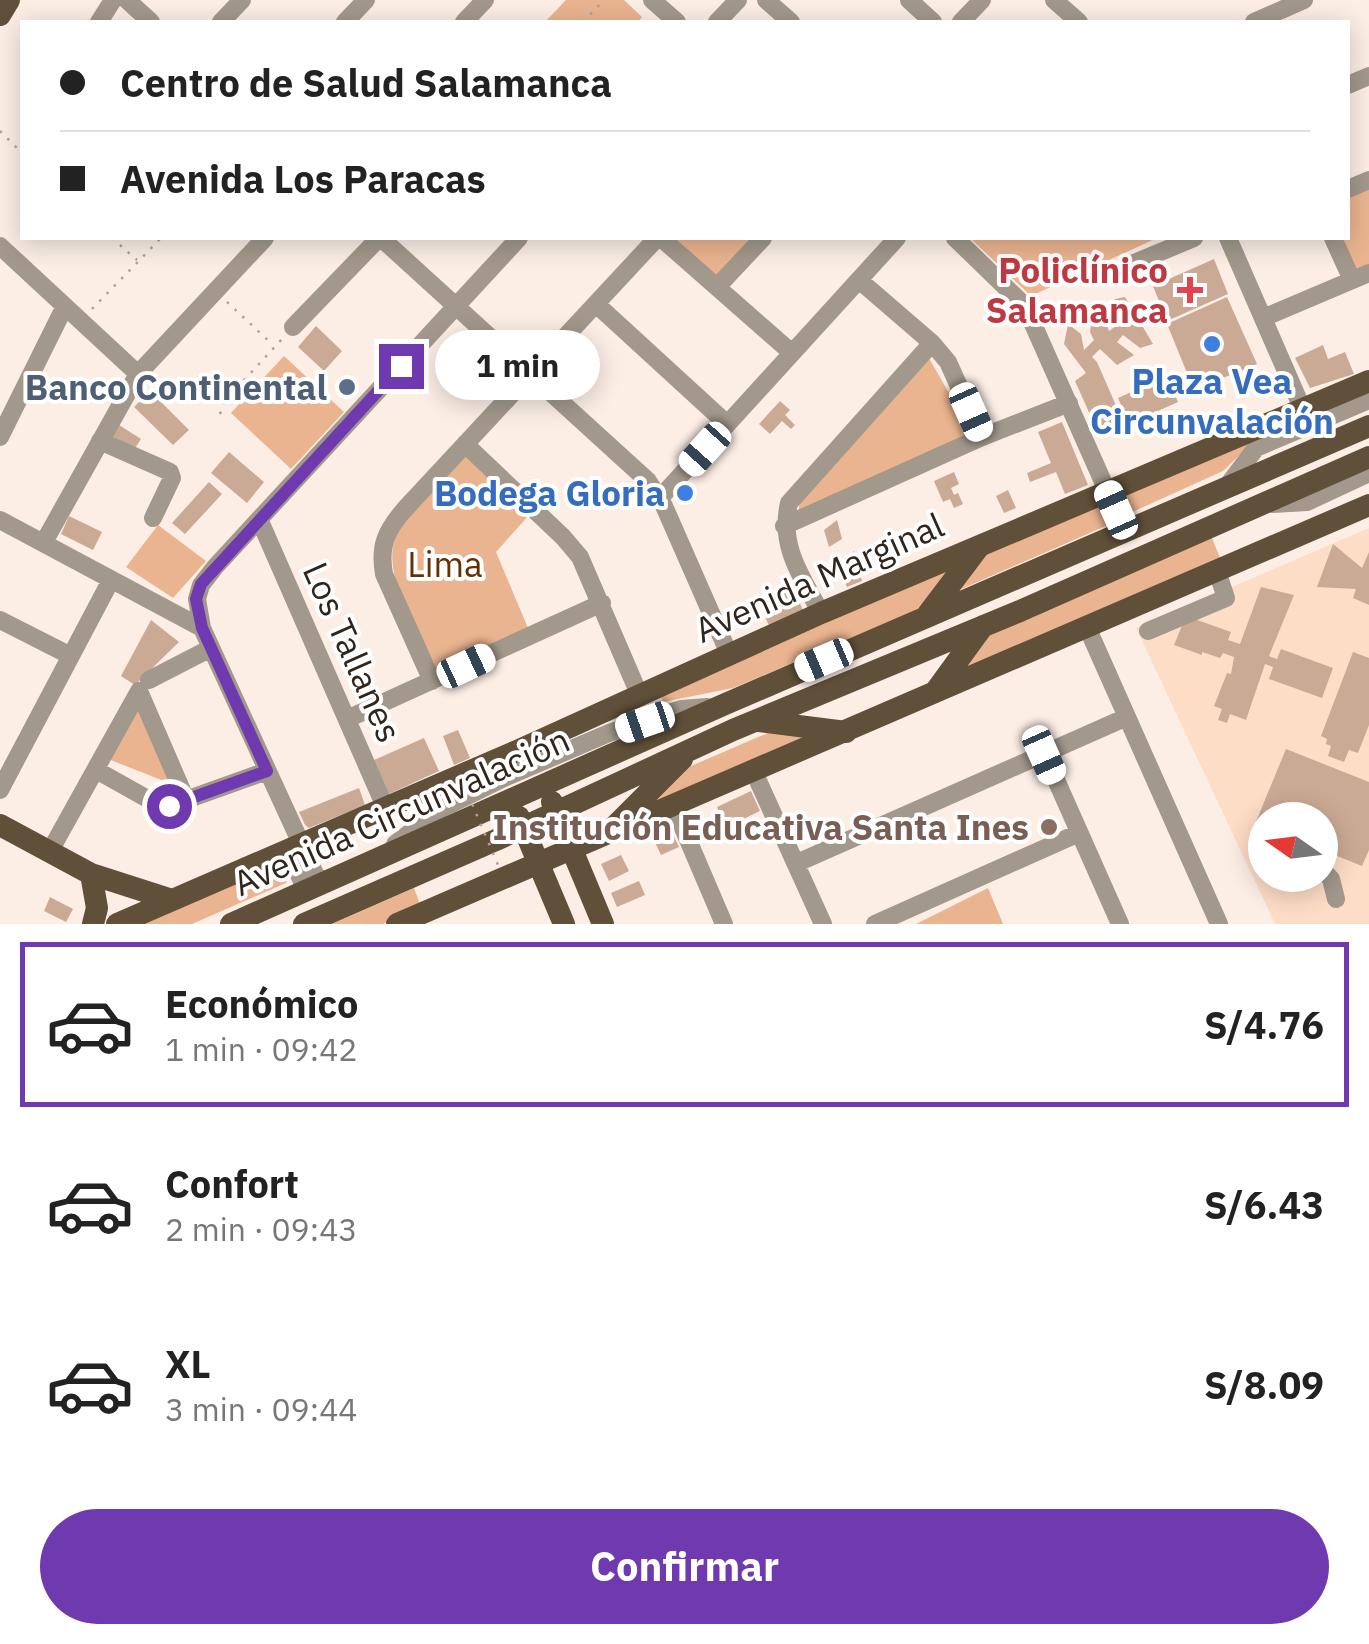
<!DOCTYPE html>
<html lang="es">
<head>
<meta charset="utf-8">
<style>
	:root { --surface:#fff; --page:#f2f2f2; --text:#222; --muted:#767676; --line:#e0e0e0; --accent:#6f39af }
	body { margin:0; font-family:"IBM Plex Sans",sans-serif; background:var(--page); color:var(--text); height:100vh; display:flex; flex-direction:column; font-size:38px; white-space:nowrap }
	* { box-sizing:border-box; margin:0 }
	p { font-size:32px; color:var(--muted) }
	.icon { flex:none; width:55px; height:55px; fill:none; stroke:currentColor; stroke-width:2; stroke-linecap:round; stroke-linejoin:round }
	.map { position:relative; height:924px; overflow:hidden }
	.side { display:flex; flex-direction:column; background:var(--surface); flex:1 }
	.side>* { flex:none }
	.banner { position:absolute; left:20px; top:20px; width:1330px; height:220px; border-radius:0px; box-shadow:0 5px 25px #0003; display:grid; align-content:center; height:220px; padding:0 40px; background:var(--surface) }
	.needle { width:65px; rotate:284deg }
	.fabs { position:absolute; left:1248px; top:802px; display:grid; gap:20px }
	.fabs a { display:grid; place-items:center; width:90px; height:90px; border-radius:50%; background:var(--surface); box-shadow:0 5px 25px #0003; font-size:50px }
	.end { position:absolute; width:45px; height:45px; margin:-22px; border:12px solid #6f39af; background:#fff; box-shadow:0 0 0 5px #fff }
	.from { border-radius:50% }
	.bubble { position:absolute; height:70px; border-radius:35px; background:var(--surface); box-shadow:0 5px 25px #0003; font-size:32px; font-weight:700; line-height:70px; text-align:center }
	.car { position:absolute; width:30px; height:60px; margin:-30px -15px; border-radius:12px; box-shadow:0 0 8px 2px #0007; background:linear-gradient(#fff 24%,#345 0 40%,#fff 0 76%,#345 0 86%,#fff 0) }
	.banner b { display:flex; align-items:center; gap:35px; height:95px; font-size:38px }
	.banner b+b { border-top:2px solid var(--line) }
	.banner i { width:25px; height:25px; background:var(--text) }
	ul { padding:18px 0 0; list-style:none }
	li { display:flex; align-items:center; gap:30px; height:165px; margin:0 20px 15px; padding:0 20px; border:5px solid transparent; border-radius:0px }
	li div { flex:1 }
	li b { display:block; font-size:38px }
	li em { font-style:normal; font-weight:700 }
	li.current { border-color:var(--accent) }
	li>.icon { width:90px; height:90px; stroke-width:1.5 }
	.cta { display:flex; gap:20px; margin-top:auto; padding:20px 40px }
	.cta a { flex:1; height:115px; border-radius:60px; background:var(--accent); color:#fff; font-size:40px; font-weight:700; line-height:115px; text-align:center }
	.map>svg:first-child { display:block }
	.built { fill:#feddc7; fill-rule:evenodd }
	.green { fill:#eab490 }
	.building { fill:#cbaa95 }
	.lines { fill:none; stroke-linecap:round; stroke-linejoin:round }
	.path { stroke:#afa199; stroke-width:2.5; stroke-dasharray:2.5 8; stroke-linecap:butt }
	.minor { stroke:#a2988b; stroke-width:18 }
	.major { stroke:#615039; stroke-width:22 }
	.path-bridge { stroke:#afa199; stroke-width:2.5; stroke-dasharray:2.5 8; stroke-linecap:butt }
	.route { stroke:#6f39af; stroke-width:12 }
	.health-dot { fill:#e0444e; stroke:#fefefe; stroke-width:4 }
	.shop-dot { fill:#3f7fe0; stroke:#fefefe; stroke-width:4 }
	.service-dot { fill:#5c6f8a; stroke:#fefefe; stroke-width:4 }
	.education-dot { fill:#8d6e63; stroke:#fefefe; stroke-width:4 }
	.labels { text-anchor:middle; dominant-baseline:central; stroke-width:8; stroke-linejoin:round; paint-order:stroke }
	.health-label { font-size:35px; font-weight:bold; fill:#be3a42; stroke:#fefefe; text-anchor:end }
	.shop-label { font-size:35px; font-weight:bold; fill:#366cbe; stroke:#fefefe }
	.service-label { font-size:35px; font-weight:bold; fill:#4e5e75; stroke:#fefefe; text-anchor:end }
	.park-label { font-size:35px; fill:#623003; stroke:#fefefe }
	.street-label { font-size:35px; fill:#31241c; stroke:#fefefe }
	.education-label { font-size:35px; font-weight:bold; fill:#785e54; stroke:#fefefe; text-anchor:end }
</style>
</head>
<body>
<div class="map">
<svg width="1369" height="924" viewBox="0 0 1369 924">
	<rect width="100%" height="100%" fill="#fceee5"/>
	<path class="built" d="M1369 528V924H1275L1136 628ZM1265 820H1320V875H1265Z"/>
	<path class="green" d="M566 0H624L642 17 638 22H545Z
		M1369 184V270L1353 277 1337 238H1348V194Z
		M674 238H758L719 280Z
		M970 238H1157L1031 296Z
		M284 356 344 412 291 469 231 413Z
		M929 358 971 432 798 514 800 499Z
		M1244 438 1248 447 1223 471 1139 509 1133 512 1125 508 1121 498Z
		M467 455 529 515 496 552 528 628 437 670C421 635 375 568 399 531 416 504 445 479 467 455Z
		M1103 502 1110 515 1108 525 950 594 974 559Z
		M158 525 206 561 173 598 126 567Z
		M1210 533 1220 558 954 674 987 636Z
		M959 559 922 608 733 688 663 702 660 694Z
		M137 702 169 783 108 759Z
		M777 729 826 731 627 817 663 778Z
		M283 859 289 875 286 883 192 924H135Z
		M414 888 421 907 383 924H332Z
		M988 888 1003 924H916Z"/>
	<path class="building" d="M1214 259 1228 294 1167 321 1153 286Z
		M1125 297 1153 344 1140 348 1123 335 1117 342 1134 355 1117 365 1100 349 1092 357 1097 362 1125 426 1100 437 1075 381 1086 373 1064 344 1068 324 1081 334 1084 350 1094 340 1090 332 1093 312 1104 317 1109 331 1120 323 1115 299Z
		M1227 297 1257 364 1194 390 1167 324Z
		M316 326 342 351 324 371 298 347Z
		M464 331 513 374 498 392 473 371 478 365 484 370 490 363 478 352 472 359 462 351 457 357 449 349Z
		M1323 345 1328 359 1345 352 1354 374 1310 388 1295 358Z
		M1154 374 1159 380 1167 376 1178 402 1129 424 1118 398 1147 385 1145 378Z
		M150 391 189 430 173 445 134 407Z
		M780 401 790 410 785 415 795 425 791 429 782 421 770 434 759 424Z
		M1062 422 1088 485 1065 494 1056 472 1030 482 1027 473 1051 463 1038 432Z
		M119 425 141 439 134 450 112 436Z
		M229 452 264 482 247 503 211 473Z
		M954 472 959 484 951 488 954 495 958 493 963 504 954 508 950 499 943 502 934 481Z
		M209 482 222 494 185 534 172 523Z
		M1008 490 1016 508 1004 513 996 496Z
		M69 516 102 532 93 550 61 534Z
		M837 520 842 539 829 547 824 530Z
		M1333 544 1362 568 1369 552V605L1353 598 1356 589 1317 587Z
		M854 551 862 581 847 587 839 570 852 562 848 556Z
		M792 586 803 610 771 630 758 601Z
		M1261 587 1294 595 1269 656 1277 659 1281 649 1333 668 1322 698 1269 679 1273 667 1265 664 1246 720 1230 714 1227 723 1218 720 1222 709 1214 706 1227 673 1231 674 1234 657 1223 653 1220 658 1202 652V655L1174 645 1186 616 1231 632 1228 640 1240 644Z
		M151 620 179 642 135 685 121 676Z
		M1353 652 1369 658V725L1358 753 1349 750 1344 762 1328 756 1331 746 1326 744 1327 739 1321 736Z
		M458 730 470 758 454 765 443 736Z
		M424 738 439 771 389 794 374 760Z
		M1286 749 1369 782V850L1362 866 1320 849V820H1265V828L1255 824Z
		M359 788 365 805 309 828 305 825 299 812Z
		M751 791 760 811 727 827 717 807Z
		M670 828 679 847 661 855 652 836Z
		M621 855 629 871 609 881 601 864Z
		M639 881 645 895 617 907 611 893Z
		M50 897 73 909 66 922 44 911Z"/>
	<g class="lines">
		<path class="path" d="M583 22 604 0
			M0 131 22 153
			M112 238 137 260
			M227 302 272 344
			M92 309 161 238
			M220 414 224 402 282 339"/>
		<path class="minor" d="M127 0 151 22
			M652 0 677 22
			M766 0 791 22
			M909 0 933 22
			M1054 0 1079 22
			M99 22 113 0
			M221 22 242 0
			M345 22 366 0
			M464 22 485 0
			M717 22 738 0
			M961 22 982 0
			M1254 22 1304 0
			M1348 85 1369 76
			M1348 189 1369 180
			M381 238 648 481 664 506 729 654
			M661 238 792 353
			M955 238 1025 306 1124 529
			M1228 238 1303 410
			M1333 238 1352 280
			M0 246 138 374
			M1134 263 1194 238
			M859 280 932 343 948 362 982 437
			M717 287 763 238
			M596 304 727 424
			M1263 318 1369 273
			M293 327 379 238
			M0 437 65 306
			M100 441 170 472 172 478 153 518
			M465 444 563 537 580 557 639 694
			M1225 489 1256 448 1369 400
			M660 498 897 238
			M1273 504 1307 502 1369 473
			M0 520 202 628
			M260 521 386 809
			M784 526 982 437 1069 403
			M44 542 138 374 265 238
			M821 613C801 576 779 546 789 503L932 343
			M0 620 69 655
			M1087 627 1219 924
			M1148 631 1226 598 1217 571
			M149 680 211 648
			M432 681 384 574C379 546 386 531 404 510L657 238
			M139 691 187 802
			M347 719 602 603
			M1045 755 1120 924
			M96 770 155 803 169 806 267 771
			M754 772 823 924
			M0 790 111 580
			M674 807 724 924
			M395 844 443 808 504 778 609 733 681 709 707 707
			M288 852 302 881V893
			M49 853 139 691
			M797 863 1127 717
			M1320 867 1331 879 1336 899
			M326 882 316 876 202 628 197 599 201 585 215 567 519 238
			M875 924 1079 833"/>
		<path class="major" d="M0 15 9 0
			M928 614 978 548
			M935 692 983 626
			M759 721 846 732
			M552 802 603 924
			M519 817 564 924
			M0 825 91 874 172 900
			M613 828 682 759
			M91 874 97 908 93 924
			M117 924 519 750 821 613 1369 381
			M231 924 723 705 1369 426
			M304 924 496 840 733 730 1020 611 1369 457
			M397 924 1369 505"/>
		<path class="path-bridge" d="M464 785 501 872"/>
	</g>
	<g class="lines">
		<path class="route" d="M169 806 267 771 202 628 196 599 201 584 401 366"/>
	</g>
	<path class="health-dot" d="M1185 275h10v10h10v10h-10v10h-10v-10h-10v-10h10z"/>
	<g class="shop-dot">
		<circle cx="1212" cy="344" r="10"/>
		<circle cx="685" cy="493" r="10"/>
	</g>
	<circle class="service-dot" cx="347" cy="387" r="10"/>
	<circle class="education-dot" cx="1049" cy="827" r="10"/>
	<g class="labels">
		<g class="health-label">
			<text x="1168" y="270">Policlínico<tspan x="1168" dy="40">Salamanca</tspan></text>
		</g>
		<g class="shop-label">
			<text x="1212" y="381">Plaza Vea<tspan x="1212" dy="40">Circunvalación</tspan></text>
			<text x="665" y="493" text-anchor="end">Bodega Gloria</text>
		</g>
		<g class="service-label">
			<text x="327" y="387">Banco Continental</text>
		</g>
		<g class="park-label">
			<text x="445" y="564">Lima</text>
		</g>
		<g class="street-label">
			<text transform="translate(819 577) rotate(-24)">Avenida Marginal</text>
			<text transform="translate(353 652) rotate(66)">Los Tallanes</text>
			<text transform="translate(401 811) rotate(-24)">Avenida Circunvalación</text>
		</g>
		<g class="education-label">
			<text x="1029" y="827">Institución Educativa Santa Ines</text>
		</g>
	</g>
</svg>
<div class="fabs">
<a><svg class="needle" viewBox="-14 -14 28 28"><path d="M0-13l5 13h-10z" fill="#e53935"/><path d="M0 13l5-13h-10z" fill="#767676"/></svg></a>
</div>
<i class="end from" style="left:169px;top:806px"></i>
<i class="end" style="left:401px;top:366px"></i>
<div class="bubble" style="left:435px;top:330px;width:165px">1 min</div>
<i class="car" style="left:971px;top:412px;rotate:156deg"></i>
<i class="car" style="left:705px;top:449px;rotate:222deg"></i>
<i class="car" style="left:1116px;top:510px;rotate:336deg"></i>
<i class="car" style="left:824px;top:660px;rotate:247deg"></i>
<i class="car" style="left:466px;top:666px;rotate:65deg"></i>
<i class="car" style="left:645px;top:722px;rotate:251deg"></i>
<i class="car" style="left:1044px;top:755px;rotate:156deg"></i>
<div class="banner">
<b><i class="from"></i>Centro de Salud Salamanca</b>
<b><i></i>Avenida Los Paracas</b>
</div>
</div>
<section class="side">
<ul>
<li class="current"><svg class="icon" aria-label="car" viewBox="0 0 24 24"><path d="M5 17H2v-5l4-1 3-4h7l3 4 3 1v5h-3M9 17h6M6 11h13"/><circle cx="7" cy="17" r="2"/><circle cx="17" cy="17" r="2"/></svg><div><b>Económico</b><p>1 min · 09:42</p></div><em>S/4.76</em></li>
<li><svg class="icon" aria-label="car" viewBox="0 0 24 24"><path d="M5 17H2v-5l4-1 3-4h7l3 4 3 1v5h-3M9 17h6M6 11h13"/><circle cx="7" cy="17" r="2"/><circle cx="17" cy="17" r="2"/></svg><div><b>Confort</b><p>2 min · 09:43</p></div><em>S/6.43</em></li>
<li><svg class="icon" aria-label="car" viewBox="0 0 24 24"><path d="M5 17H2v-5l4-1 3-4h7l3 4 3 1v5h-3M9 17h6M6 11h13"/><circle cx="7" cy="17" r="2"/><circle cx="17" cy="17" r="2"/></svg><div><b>XL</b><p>3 min · 09:44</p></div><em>S/8.09</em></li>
</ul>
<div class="cta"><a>Confirmar</a></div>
</section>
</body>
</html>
